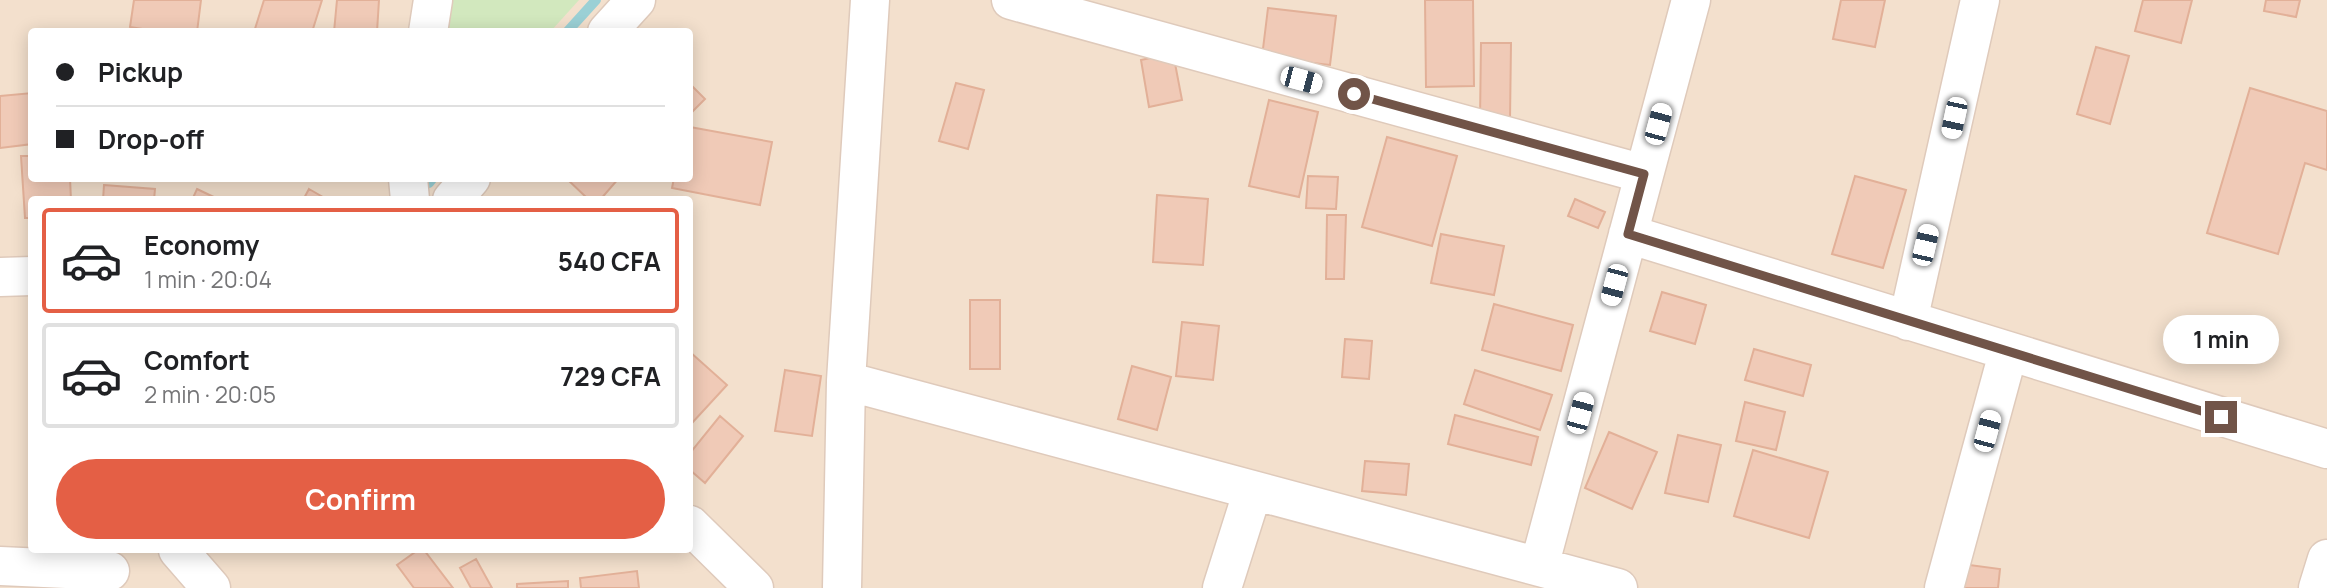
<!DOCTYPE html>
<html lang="en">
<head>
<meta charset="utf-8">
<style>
	:root { --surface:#fff; --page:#f2f2f2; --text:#202124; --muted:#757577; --line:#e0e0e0; --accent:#e45f45 }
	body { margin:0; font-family:Manrope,sans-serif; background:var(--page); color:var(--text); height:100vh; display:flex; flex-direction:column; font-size:26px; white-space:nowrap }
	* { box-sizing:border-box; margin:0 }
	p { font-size:23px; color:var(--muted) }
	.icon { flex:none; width:38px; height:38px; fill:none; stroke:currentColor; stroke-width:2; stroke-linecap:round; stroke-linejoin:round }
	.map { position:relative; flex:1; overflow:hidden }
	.side { position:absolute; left:28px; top:196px; width:665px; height:357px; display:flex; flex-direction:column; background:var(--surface); border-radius:7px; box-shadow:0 4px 18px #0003 }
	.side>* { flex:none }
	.top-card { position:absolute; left:28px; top:28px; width:665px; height:154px; border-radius:7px; box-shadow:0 4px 18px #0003; display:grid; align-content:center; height:154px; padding:0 28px; background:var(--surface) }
	.end { position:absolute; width:32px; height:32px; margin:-16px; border:9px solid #715448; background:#fff; box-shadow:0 0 0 4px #fff }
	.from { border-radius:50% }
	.bubble { position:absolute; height:49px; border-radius:24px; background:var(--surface); box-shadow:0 4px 18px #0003; font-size:23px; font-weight:700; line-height:49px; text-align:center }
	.car { position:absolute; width:21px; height:42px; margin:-21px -10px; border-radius:9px; box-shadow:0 0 5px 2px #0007; background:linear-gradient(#fff 24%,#345 0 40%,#fff 0 76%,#345 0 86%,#fff 0) }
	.top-card b { display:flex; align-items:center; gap:24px; height:66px; font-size:26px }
	.top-card b+b { border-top:2px solid var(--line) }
	.top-card i { width:18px; height:18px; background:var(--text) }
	ul { padding:12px 0 0; list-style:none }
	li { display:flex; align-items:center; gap:21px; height:105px; margin:0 14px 10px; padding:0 14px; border:4px solid var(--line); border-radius:7px }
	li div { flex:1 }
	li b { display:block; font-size:26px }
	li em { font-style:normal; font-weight:700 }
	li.selected { border-color:var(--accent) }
	li>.icon { width:63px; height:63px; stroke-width:1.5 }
	.action { display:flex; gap:14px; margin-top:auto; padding:14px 28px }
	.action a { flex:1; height:80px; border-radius:42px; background:var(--accent); color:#fff; font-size:28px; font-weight:700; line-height:80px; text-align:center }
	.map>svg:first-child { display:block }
	.residential { fill:#f3e0cd; fill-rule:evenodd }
	.green { fill:#d2e8be }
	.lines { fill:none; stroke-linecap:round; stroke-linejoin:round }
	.stream { stroke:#9bd0d5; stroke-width:10 }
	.building { fill:#f0cab7; stroke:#e2b098; stroke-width:2 }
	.minor-casing { stroke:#dfcabb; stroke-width:41 }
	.minor { stroke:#fff; stroke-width:38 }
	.route { stroke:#715448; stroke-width:9 }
</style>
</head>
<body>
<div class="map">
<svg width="2327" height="588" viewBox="0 0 2327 588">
	<rect width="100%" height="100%" fill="#fbefdf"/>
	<path class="residential" d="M0 0H2327V588H0ZM32 32H690V178H32ZM32 200H690V550H32Z"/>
	<path class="green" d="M425 0H579L551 31H424Z"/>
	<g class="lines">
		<path class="stream" d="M567 32 596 0
			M429 183 433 178"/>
	</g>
	<path class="building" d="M134 0H201L197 32H161L130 27Z
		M264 0H322L312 32H254Z
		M337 0H379L377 32H334Z
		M1425 0H1473L1474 86 1426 87Z
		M1841 0H1885L1875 47 1833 39Z
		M2143 0H2192L2181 43 2135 31Z
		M2266 0H2300L2296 17 2264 11Z
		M1268 8 1336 16 1330 65 1262 57Z
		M1481 43H1511L1510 120H1480Z
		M2096 47 2129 56 2110 124 2077 114Z
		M1173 53 1182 100 1149 107 1141 60Z
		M956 83 984 90 968 149 939 141Z
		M690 84 705 99 690 114Z
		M2250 88 2327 111V170L2305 163 2278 254 2207 233Z
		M32 93V144L0 148V96Z
		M1269 100 1318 112 1299 197 1249 186Z
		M690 127 772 142 760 205 672 188 674 178H690Z
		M1387 137 1457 156 1432 246 1362 227Z
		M21 156H32V178H70L71 200H32V218H25Z
		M1308 176 1338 177 1336 209 1306 208Z
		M1855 176 1906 190 1883 268 1832 254Z
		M566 178H619L600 200H589Z
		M104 185 155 189 154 200H103Z
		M197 189 220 200H192Z
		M309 189 328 200H303Z
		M1157 195 1208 199 1203 265 1153 262Z
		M1575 199 1605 212 1598 228 1568 216Z
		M1327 215H1346L1344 279H1326Z
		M1441 234 1504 246 1494 295 1431 283Z
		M1662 292 1706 305 1695 344 1650 331Z
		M970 300H1000V369H970Z
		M1494 304 1573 325 1561 371 1482 350Z
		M1182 322 1219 326 1213 380 1176 376Z
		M1345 339 1372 341 1369 379 1342 377Z
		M1754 349 1811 365 1803 396 1745 380Z
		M690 352 727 385 692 423 690 421Z
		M1132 366 1171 377 1157 430 1118 419Z
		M785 370 821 376 812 436 775 431Z
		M1475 370 1552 395 1540 430 1464 404Z
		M1745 402 1785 412 1776 450 1736 441Z
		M1455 415 1538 437 1531 465 1448 444Z
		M720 416 743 436 705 483 690 470V453Z
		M1609 432 1657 452 1632 509 1585 488Z
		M1678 435 1721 445 1708 502 1665 493Z
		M1753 450 1828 472 1809 538 1734 516Z
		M1365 461 1409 464 1406 495 1362 491Z
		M418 550H424L453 588H414L397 565Z
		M476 559 492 588H471L460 568Z
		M1962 564 2000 569 1998 588H1959Z
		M637 571 639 588H581L580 578Z
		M568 581V588H517V584Z"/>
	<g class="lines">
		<defs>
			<path id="minor" d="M1011 0 1644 174
				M428 32 433 0
				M607 32 636 0
				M408 178 410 200
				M452 200 471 178
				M1628 234 2327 449
				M0 277 32 276
				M1908 321 1980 0
				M846 381 1618 588
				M690 525 754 588
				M178 550 211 588
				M0 566 110 571
				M1539 567 1691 0
				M842 588 846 381 870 0
				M1222 588 1253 490
				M1944 588 2008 353
				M2318 588 2327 559"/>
		</defs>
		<use href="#minor" class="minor-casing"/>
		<use href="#minor" class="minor"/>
	</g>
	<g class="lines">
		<path class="route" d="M1354 94 1644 174 1628 234 2221 417"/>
	</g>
</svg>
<i class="end from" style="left:1354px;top:94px"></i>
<i class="end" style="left:2221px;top:417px"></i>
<div class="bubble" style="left:2163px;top:315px;width:116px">1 min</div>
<i class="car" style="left:1301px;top:80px;rotate:105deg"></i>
<i class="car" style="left:1954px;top:118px;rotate:192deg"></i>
<i class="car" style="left:1658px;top:124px;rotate:15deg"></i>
<i class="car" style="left:1925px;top:245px;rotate:13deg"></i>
<i class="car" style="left:1614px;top:285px;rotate:195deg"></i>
<i class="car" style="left:1580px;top:413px;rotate:15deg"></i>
<i class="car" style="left:1987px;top:431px;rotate:15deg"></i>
<div class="top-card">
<b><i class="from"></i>Pickup</b>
<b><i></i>Drop-off</b>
</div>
<section class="side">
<ul>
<li class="selected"><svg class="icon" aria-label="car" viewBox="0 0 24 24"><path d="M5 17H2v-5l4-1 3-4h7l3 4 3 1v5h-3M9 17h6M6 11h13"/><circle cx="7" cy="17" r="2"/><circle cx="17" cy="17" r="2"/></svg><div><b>Economy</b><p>1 min · 20:04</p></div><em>540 CFA</em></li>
<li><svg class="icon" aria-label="car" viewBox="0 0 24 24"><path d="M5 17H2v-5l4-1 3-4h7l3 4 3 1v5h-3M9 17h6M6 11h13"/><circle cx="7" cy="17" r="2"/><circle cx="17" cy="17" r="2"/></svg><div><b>Comfort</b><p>2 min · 20:05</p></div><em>729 CFA</em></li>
</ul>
<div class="action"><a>Confirm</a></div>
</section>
</div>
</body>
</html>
